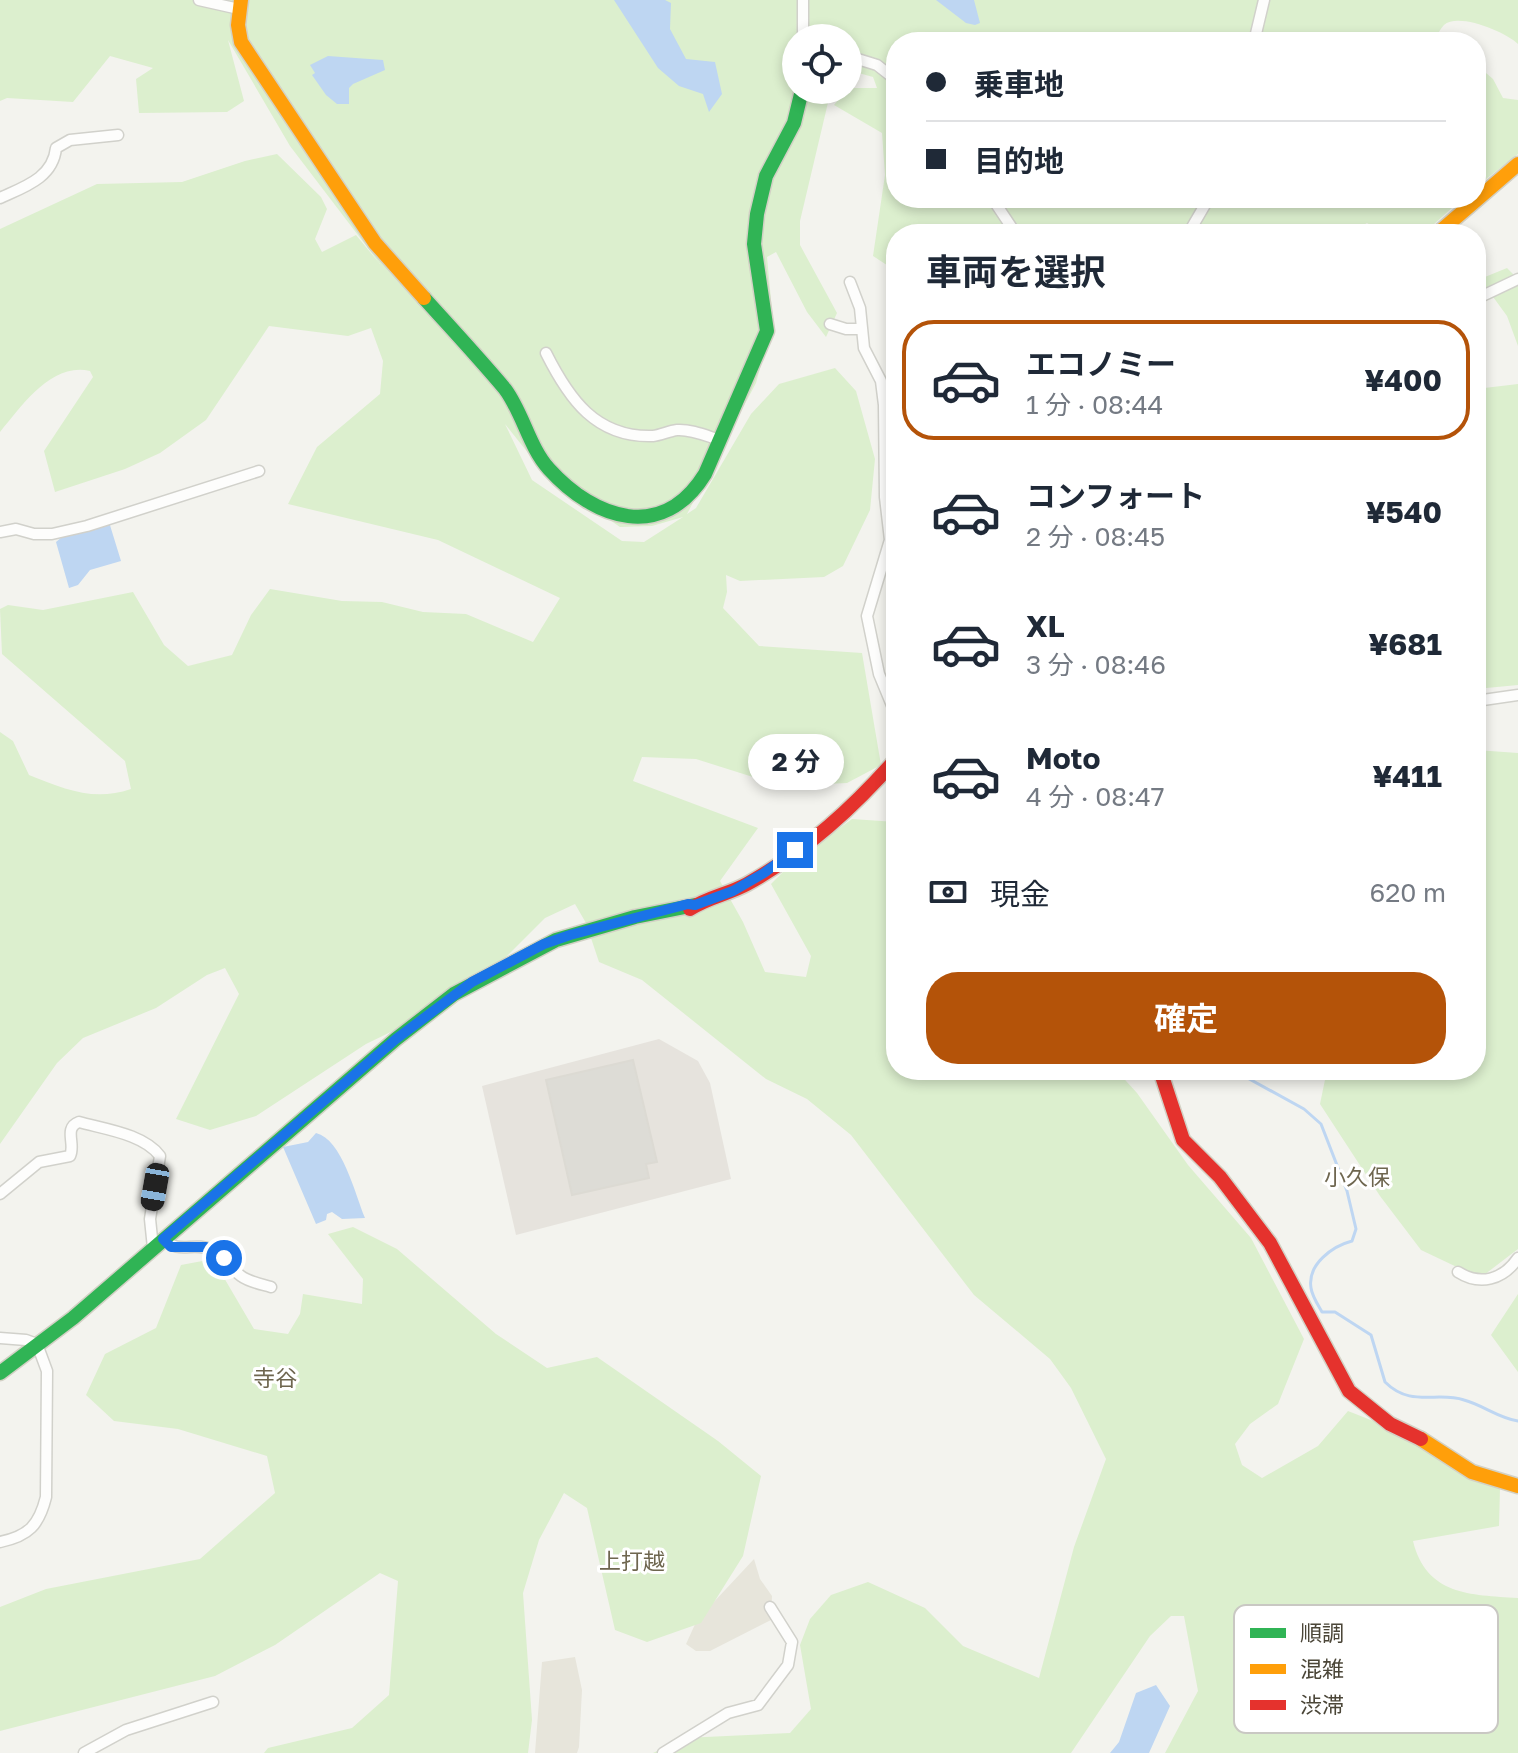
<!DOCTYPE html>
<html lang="ja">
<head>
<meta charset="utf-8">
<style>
	:root { --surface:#fff; --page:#f6f6f7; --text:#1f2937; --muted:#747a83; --line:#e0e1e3; --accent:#b45309 }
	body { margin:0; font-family:"Golos Text","Noto Sans JP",sans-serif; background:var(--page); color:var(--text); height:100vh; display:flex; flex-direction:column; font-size:30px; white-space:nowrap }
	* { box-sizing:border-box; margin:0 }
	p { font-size:26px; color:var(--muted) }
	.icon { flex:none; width:44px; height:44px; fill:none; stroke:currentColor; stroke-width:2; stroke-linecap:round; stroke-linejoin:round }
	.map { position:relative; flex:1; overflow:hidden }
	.side { position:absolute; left:886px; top:224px; width:600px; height:856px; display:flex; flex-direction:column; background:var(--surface); border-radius:32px; box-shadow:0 4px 12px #0003 }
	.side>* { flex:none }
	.top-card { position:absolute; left:886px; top:32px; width:600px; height:176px; border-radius:32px; box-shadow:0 4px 12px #0003; display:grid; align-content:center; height:176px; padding:0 40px; background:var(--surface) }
	.tools { position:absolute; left:782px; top:24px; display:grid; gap:16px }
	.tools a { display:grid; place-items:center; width:80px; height:80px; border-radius:50%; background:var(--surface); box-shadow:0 4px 12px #0003; font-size:40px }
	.end { position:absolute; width:36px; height:36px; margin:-18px; border:10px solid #1a73e8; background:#fff; box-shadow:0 0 0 4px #fff }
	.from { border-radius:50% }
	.bubble { position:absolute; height:56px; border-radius:28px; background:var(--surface); box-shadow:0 4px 12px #0003; font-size:26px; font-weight:700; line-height:56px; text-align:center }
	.car { position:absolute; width:24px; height:48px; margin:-24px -12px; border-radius:10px; box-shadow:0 0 6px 2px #0007; background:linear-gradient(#222 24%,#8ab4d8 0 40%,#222 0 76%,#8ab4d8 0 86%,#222 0) }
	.top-card b { display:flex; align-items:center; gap:28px; height:76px; font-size:30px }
	.top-card b+b { border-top:2px solid var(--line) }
	.top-card i { width:20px; height:20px; background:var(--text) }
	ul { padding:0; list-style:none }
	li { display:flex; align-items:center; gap:24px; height:120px; margin:0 16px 12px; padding:0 24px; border:4px solid transparent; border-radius:32px }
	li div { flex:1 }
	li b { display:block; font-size:30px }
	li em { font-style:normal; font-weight:700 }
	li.on { border-color:var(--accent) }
	li>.icon { width:72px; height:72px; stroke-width:1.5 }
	h2 { padding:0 40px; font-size:36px; line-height:96px }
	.pay { display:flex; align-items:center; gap:20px; height:88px; padding:0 40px; font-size:30px }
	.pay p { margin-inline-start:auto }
	.cta { display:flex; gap:16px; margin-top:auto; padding:16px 40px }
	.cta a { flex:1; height:92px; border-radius:32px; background:var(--accent); color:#fff; font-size:32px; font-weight:700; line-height:92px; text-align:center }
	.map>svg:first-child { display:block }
	.residential { fill:#e7e5db }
	.industrial { fill:#e6e3dd }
	.green { fill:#dcefce; fill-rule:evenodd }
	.water { fill:#bed6f2 }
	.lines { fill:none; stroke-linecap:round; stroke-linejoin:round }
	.stream { stroke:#bed6f2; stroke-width:3 }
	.building { fill:#dddcd6; stroke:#dcdad3; stroke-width:2 }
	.street-casing { stroke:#d1d1cb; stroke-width:13 }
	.fast-casing { stroke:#d3d1c5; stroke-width:17 }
	.slow-casing { stroke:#d3d1c5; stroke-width:17 }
	.jam-casing { stroke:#d3d1c5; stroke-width:17 }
	.street { stroke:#fdfdfc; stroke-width:10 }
	.fast { stroke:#30b455; stroke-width:14 }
	.slow { stroke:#ff9f0a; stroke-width:14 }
	.jam { stroke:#e5322d; stroke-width:14 }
	.route { stroke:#1a73e8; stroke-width:10 }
	.labels { text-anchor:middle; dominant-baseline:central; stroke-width:6; stroke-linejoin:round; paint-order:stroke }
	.neighbourhood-label { font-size:22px; fill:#6e664f; stroke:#fff }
	.key { fill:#fff; stroke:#c9c8c3; stroke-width:2 }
	.key-label { font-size:22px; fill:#4b4638 }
</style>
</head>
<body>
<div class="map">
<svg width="1518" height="1753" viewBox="0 0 1518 1753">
	<rect width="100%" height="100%" fill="#f3f3ee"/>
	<path class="residential" d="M754 1559 760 1579 772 1596 771 1620 710 1651H696L686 1644 697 1620Z
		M575 1657 582 1690 579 1747 577 1753H535L542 1662Z"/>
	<path class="industrial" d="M659 1039 698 1061 710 1083 731 1179 516 1235 482 1086Z"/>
	<path class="green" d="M0 0H1518V44C1506 32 1458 12 1444 25 1440 29 1437 36 1434 42H896V198H1463L1423 234H1385L1367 223 1347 234H896V271L873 256 885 175 882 133 834 105 848 88H877L873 77 848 70V38H796V90H831L800 221V245L837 313 826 337 807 312 776 252 767 257 773 321 756 383 687 514 696 508 751 414 779 384 835 368 856 391 875 459 870 510 843 566 824 577 740 581 726 575 727 592 723 608 759 646 862 653 881 765 847 783 781 786 696 759 642 757 633 781 758 828 720 881 743 922 765 972 806 977 811 956 771 884 794 861 852 819 896 822V1070H1116L1137 1093 1188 1165 1251 1238 1304 1339 1278 1404 1250 1424 1235 1444 1242 1465 1262 1478 1318 1446 1348 1411 1424 1441 1500 1489 1499 1526 1413 1541C1426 1595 1470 1595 1518 1598V1753H1165L1198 1691 1184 1616H1171L1150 1636 1071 1753H653L684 1738 790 1733 811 1709 800 1645 810 1619 831 1595 868 1582 925 1608 963 1646 1039 1678 1074 1547 1106 1459 1071 1388 1050 1359 974 1295 851 1135 807 1099 766 1079 642 980 599 962 586 923 575 904 545 918 469 994 366 1044 256 1116 210 1130 176 1119 239 994 225 968 207 975 156 1008 83 1038 57 1063 0 1144V732L13 741 29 775C65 789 93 802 131 789L125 761 2 654 0 609 8 605 43 610 133 592 164 645 188 666 232 655 251 615 270 589 342 601 382 602 423 612 466 614 533 642 560 598 438 540 288 504 317 447 380 394 383 361 371 328 348 336 269 326 206 420 160 453 125 469 55 492 44 451 93 377 90 371C51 362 22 406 0 432V229L97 184 182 182 245 161 277 154 321 197 327 209 315 239 322 252 356 235 380 264 290 146 228 40 244 101 227 112 139 113 136 79 153 68 110 56 73 102 7 98 0 101ZM505 424 548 478 620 527 652 526 683 517 644 542 622 541 532 480Z
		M1486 73 1493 79 1503 98 1518 100V154L1476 187V74Z
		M1507 268 1518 279V346L1507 316 1480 279Z
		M1518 384V685L1476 689V389Z
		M1476 750 1518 753V1249L1480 1278 1421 1250 1380 1196 1320 1104 1327 1070H1476Z
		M353 1227 397 1249 496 1334 547 1368 597 1357 718 1441 761 1476 743 1556 701 1623 647 1642 615 1630 587 1508 564 1493 539 1540 523 1593 532 1720 528 1753H264L268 1748 352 1728 389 1695 398 1581 380 1573 275 1645 215 1676 0 1731V1607L46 1589 200 1559 275 1493 267 1456 178 1429 114 1421 86 1395 105 1354 156 1328 181 1265 213 1259 254 1329 288 1334 300 1314 303 1294 362 1304 363 1279 328 1234Z
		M1518 1294V1372L1491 1335Z"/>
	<path class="water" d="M614 0H665L671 3 670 29 686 59 715 62 722 94 709 112 703 94 679 86 658 68Z
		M936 0H974L980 23 975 25 966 23Z
		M328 56 383 60 385 70 353 84 349 88V104H337L326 95 312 75 315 73 310 65Z
		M109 522 121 561 90 570 78 585 69 588 56 542 62 537Z
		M316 1133C342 1139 355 1194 365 1218L342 1219 332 1212 327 1214 326 1220 316 1224 283 1147 308 1142Z
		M1156 1685 1170 1706 1149 1753H1110L1119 1742 1136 1693Z"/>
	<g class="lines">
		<path class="stream" d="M1233 1070 1304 1109 1321 1124 1347 1191 1356 1229 1352 1241C1333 1246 1307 1264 1311 1288 1312 1296 1318 1305 1322 1312H1335L1371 1335 1385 1382C1411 1408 1437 1391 1464 1400 1483 1405 1498 1418 1518 1421"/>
	</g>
	<path class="building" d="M633 1060 657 1162 646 1164 649 1178 572 1195 546 1080Z"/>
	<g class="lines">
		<defs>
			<path id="street" d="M199 0 239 9
				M803 0V38
				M1254 42 1264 0
				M848 56 877 65 896 80
				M0 198C24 187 53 178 56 148L70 140 118 135
				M992 198 1016 234
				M1188 234 1209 198
				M850 282 860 308 864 348 881 381 884 405 885 497 890 540 867 616 879 674 896 715
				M1476 299 1518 279
				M830 324 846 329H861
				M546 353C569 399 596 438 653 436 661 435 669 431 677 430 691 429 707 436 720 440
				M0 532 16 529 34 534H52L87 526 259 471
				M1476 701 1518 695
				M0 1194 39 1162 70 1156C76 1144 63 1128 79 1122 104 1129 144 1134 160 1156L150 1219 153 1248
				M163 1239C179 1255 194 1241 212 1250 224 1255 230 1268 241 1276 249 1282 261 1284 271 1287
				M1458 1272C1480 1286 1503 1280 1518 1258
				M0 1338 26 1340 37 1344 47 1371 46 1497C39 1525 29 1536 0 1542
				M84 1753 126 1730 213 1702
				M663 1753 728 1713 758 1705 788 1665 792 1642 770 1607"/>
			<path id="fast" d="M424 298C451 328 479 358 505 389 523 413 529 447 549 469 595 520 663 542 705 474L767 331 754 244 757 214 766 176 794 123 802 90
				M0 1373 73 1318 396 1039 454 994 556 940 635 917 695 905"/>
			<path id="slow" d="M241 0 238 25 241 42 375 243 424 298
				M1437 234 1518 164
				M1421 1439 1472 1472 1518 1486"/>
			<path id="jam" d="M690 909C708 897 729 894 747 884 803 853 854 807 896 759
				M1160 1070 1183 1140 1220 1177 1270 1243 1349 1391 1390 1424 1421 1439"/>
		</defs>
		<use href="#street" class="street-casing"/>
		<use href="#fast" class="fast-casing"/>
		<use href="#slow" class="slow-casing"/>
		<use href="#jam" class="jam-casing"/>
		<use href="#street" class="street"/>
		<use href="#fast" class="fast"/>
		<use href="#slow" class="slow"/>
		<use href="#jam" class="jam"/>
	</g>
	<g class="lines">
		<path class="route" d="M224 1258 206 1247H171L163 1239 396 1039 472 982 544 944 570 935 688 904 695 905 733 891 764 873 795 850"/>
	</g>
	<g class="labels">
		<g class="neighbourhood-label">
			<text x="1357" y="1176">小久保</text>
			<text x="275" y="1377">寺谷</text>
			<text x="632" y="1560">上打越</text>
		</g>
	</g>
	<rect x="1234" y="1605" width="264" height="128" rx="12" class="key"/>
	<rect x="1250" y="1628" width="36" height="10" fill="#30b455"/>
	<rect x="1250" y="1664" width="36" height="10" fill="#ff9f0a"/>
	<rect x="1250" y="1700" width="36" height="10" fill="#e5322d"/>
	<g class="key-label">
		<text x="1300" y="1641">順調</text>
		<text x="1300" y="1677">混雑</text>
		<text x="1300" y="1713">渋滞</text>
	</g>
</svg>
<div class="tools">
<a><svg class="icon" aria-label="locate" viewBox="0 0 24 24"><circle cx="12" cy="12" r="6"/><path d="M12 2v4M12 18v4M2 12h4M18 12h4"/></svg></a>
</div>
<i class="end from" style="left:224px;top:1258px"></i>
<i class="end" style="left:795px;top:850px"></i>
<div class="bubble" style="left:748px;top:734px;width:96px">2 分</div>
<i class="car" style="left:155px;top:1187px;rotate:190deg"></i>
<div class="top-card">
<b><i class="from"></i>乗車地</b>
<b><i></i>目的地</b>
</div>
<section class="side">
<h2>車両を選択</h2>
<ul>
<li class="on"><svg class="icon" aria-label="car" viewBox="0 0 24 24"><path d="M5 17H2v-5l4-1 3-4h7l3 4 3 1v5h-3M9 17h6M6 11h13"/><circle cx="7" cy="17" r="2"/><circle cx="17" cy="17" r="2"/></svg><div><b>エコノミー</b><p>1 分 · 08:44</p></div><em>¥400</em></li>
<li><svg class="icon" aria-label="car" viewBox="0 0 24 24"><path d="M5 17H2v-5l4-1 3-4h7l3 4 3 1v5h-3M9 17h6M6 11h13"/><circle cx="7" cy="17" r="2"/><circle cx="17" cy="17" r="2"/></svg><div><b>コンフォート</b><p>2 分 · 08:45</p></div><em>¥540</em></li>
<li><svg class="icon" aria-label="car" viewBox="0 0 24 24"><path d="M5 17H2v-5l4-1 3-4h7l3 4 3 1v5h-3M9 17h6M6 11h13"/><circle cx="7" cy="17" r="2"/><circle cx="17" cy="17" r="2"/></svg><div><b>XL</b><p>3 分 · 08:46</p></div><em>¥681</em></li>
<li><svg class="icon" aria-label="car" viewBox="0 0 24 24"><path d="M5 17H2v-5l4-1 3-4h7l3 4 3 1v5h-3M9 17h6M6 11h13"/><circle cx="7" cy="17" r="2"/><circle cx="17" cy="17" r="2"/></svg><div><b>Moto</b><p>4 分 · 08:47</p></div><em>¥411</em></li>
</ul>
<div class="pay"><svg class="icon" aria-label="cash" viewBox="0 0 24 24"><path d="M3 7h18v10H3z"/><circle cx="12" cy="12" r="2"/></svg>現金<p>620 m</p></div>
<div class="cta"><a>確定</a></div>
</section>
</div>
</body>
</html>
